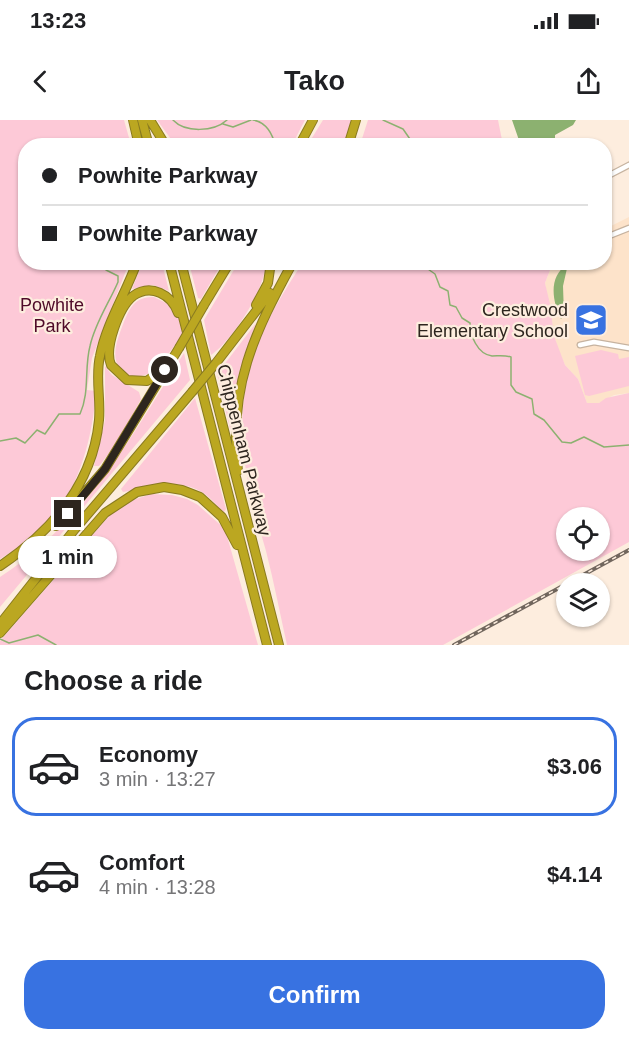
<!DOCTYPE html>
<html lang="en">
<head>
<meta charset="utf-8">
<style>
	:root { --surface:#fff; --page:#f6f6f6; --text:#202124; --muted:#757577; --line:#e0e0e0; --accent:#3872e1 }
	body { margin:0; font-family:Arial,sans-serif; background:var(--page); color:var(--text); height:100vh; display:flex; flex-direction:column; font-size:22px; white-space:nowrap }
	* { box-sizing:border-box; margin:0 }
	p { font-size:20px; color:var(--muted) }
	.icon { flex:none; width:33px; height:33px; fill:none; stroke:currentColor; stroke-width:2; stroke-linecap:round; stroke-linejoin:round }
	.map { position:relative; height:525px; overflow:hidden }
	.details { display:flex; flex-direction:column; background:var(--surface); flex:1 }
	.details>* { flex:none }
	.banner { position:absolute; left:18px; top:18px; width:594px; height:132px; border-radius:24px; box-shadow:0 2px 4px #0004; display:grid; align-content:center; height:132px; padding:0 24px; background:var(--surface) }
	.controls { position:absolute; left:556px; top:387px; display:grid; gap:12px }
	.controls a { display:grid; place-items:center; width:54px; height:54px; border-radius:50%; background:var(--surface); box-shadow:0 2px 4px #0004; font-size:30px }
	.end { position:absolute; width:27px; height:27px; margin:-14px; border:8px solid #2d251e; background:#fff; box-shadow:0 0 0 3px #fff }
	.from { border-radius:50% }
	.bubble { position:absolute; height:42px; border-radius:21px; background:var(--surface); box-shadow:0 2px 4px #0004; font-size:20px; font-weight:700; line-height:42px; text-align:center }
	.banner b { display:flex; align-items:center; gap:21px; height:57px; font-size:22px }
	.banner b+b { border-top:2px solid var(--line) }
	.banner i { width:15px; height:15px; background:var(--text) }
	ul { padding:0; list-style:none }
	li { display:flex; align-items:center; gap:18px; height:99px; margin:0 12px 9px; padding:0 12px; border:3px solid transparent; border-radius:24px }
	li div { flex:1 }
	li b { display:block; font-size:22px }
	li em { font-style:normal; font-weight:700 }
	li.active { border-color:var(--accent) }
	li>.icon { width:54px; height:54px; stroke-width:1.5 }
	h2 { padding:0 24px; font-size:27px; line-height:72px }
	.button { display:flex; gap:12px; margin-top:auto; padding:12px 24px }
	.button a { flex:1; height:69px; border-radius:24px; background:var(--accent); color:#fff; font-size:24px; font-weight:700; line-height:69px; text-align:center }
	.status { display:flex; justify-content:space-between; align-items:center; height:42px; padding:0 30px; background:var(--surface); direction:ltr }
	.status svg { height:16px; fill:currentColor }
	header { display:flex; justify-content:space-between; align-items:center; height:78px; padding:0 24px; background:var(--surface); font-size:27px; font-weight:700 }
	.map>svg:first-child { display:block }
	.built { fill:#fde3ca }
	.green { fill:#fdc9d7; fill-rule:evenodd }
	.water { fill:#8cb170 }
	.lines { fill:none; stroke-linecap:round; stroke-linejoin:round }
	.stream { stroke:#8cb170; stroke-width:1.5 }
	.street-casing { stroke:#c6b3a0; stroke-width:7 }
	.highway-casing { stroke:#897a20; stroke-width:10 }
	.street { stroke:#fff; stroke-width:4.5 }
	.highway { stroke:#bba721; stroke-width:8 }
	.rail-casing { stroke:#71665d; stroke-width:4 }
	.rail { stroke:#fdedde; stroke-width:1.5; stroke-dasharray:4.5; stroke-linecap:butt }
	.highway-bridge-casing { stroke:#897a20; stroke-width:10; stroke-linecap:butt }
	.highway-bridge { stroke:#bba721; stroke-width:8 }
	.route { stroke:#2d251e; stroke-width:8 }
	.labels { text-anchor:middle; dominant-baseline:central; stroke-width:4.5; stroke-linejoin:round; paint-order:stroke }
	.park-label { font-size:18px; fill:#4f0a28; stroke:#fdedde }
	.poi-label { font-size:18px; fill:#2d251e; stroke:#fdedde; text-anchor:end }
	.street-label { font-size:18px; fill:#2d251e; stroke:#fdedde }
</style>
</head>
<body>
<div class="status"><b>13:23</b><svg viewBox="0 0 49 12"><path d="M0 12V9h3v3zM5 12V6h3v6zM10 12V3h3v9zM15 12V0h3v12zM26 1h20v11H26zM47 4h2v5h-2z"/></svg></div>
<header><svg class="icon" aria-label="back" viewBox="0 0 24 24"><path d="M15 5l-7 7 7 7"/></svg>Tako<svg class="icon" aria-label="share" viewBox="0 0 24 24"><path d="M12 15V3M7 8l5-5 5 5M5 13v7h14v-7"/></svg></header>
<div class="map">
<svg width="629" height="525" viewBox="0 0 629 525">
	<rect width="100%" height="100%" fill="#fdedde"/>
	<path class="built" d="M629 97V273L614 275 599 283H587L578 259 565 245 556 224 545 163 550 150 558 143 604 142 605 109Z"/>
	<path class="green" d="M0 0H124L131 25 26 26V142L129 143 92 238 87 270 96 271C93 312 83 353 60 389 47 411 21 426 0 439Z
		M157 0H305L292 25 176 26Z
		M323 0H352L344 25 307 26Z
		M368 0H498L503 25H360Z
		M303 142 558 143 550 150 545 163 550 184 554 216 565 245 578 259 587 283H599L606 278 629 273V422L443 525H287C280 494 274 462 266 431 248 368 232 314 250 248 260 209 281 176 303 142ZM567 398H600V430H567Z
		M142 143H162L169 171 153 165 132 169Z
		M189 143H222L201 179 198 178Z
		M238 143H266C265 169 233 220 211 235L204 200Z
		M154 177 172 186 187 210 154 252 135 258C108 249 114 228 122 207 125 199 129 188 136 182 141 178 148 177 154 177Z
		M256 203 238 256 232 308 230 309 217 254Z
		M601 230 618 234 619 239 629 237V266L589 276 585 275 575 236Z
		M184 233 190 260 0 487V457C85 402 131 317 184 233Z
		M105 246 112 255 139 272 141 279 118 322 99 346H94L105 300Z
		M195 278 226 389 224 392C217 387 213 380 206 375 181 356 151 368 123 372L121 369Z
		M151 374 172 375 187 379 198 385 225 409 258 525H0V521L110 395 130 381Z"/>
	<path class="water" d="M512 0H576L573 5 555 15V24L560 25 521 26Z
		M568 144 563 166 564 195 561 199C552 181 548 156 568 144Z"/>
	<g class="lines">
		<path class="stream" d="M173 0C185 13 214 12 227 0
			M253 0C266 2 273 14 275 26
			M383 0 403 9 412 22 427 26
			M223 4 233 7 251 0
			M442 26H448
			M423 142 425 147 435 154 440 167 448 171 450 185 456 187 462 198 470 203C470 215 477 234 492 236 499 236 504 235 511 237V265L516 272 532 279 534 294 544 300 562 322 571 323 584 317 604 327 629 325
			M0 321 16 318 25 323 37 310 45 314 59 294H80C90 272 84 249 90 226 95 203 109 183 118 162V156L106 150V142
			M0 519 9 523 38 515 56 525"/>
		<defs>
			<path id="street" d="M604 58 629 45
				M604 118 629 108
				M580 225 594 222 629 228"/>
			<path id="highway" d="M133 0 139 26
				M142 0 149 26
				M150 0 166 26
				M299 26 313 0
				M348 26 356 0
				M169 142 267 525
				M181 142 279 525
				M204 185 230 142
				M256 185 268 163 271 142
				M216 243 270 173
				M162 250 147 261 127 260 111 245C104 228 119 187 133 176 151 163 172 175 178 193
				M238 351C228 268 254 213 293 142
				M56 406 105 349 179 228
				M0 446C52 411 93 364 99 300 101 278 95 257 100 236 106 204 126 173 137 142
				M0 504 75 409 192 272
				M0 513 105 393 137 372 164 367 182 370 200 377 222 397 237 425"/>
		</defs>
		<use href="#street" class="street-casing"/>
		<use href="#highway" class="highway-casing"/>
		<use href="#street" class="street"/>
		<use href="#highway" class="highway"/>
		<defs>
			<path id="rail" d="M454 525 629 430"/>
		</defs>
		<use href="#rail" class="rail-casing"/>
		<use href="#rail" class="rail"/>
		<defs>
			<path id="highway-bridge" d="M179 228 204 185
				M192 272 216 243"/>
		</defs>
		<use href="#highway-bridge" class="highway-bridge-casing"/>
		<use href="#highway-bridge" class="highway-bridge"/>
	</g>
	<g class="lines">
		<path class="route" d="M68 394 105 349 165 250"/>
	</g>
	<defs>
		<symbol id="school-square" viewBox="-11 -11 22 22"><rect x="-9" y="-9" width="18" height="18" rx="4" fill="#3872e1" stroke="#fdedde"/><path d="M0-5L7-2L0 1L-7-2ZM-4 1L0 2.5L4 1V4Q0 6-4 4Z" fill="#fff"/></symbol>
	</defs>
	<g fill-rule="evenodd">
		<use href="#school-square" x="572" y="181" width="38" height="38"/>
	</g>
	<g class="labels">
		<g class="park-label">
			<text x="52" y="185">Powhite<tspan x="52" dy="21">Park</tspan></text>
		</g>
		<g class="poi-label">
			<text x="568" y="190">Crestwood<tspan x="568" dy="21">Elementary School</tspan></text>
		</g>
		<g class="street-label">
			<text transform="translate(244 330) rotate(76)">Chippenham Parkway</text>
		</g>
	</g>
</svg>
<div class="controls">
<a><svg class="icon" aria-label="locate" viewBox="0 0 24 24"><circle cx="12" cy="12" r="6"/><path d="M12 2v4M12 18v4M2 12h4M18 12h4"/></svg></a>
<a><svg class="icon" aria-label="layers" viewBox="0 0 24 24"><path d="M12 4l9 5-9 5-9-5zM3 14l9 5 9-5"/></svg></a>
</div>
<i class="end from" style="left:165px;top:250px"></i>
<i class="end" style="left:68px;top:394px"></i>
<div class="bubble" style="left:18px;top:416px;width:99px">1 min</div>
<div class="banner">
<b><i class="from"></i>Powhite Parkway</b>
<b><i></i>Powhite Parkway</b>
</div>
</div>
<section class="details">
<h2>Choose a ride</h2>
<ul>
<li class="active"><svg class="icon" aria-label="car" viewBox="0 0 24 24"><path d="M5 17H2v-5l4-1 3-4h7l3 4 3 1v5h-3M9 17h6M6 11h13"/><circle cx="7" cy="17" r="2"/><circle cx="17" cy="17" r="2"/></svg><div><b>Economy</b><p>3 min · 13:27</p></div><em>$3.06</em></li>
<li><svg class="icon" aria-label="car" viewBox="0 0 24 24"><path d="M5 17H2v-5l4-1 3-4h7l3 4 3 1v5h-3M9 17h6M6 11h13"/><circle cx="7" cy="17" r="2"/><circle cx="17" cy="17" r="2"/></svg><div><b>Comfort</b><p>4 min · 13:28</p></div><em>$4.14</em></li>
</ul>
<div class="button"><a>Confirm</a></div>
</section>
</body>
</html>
